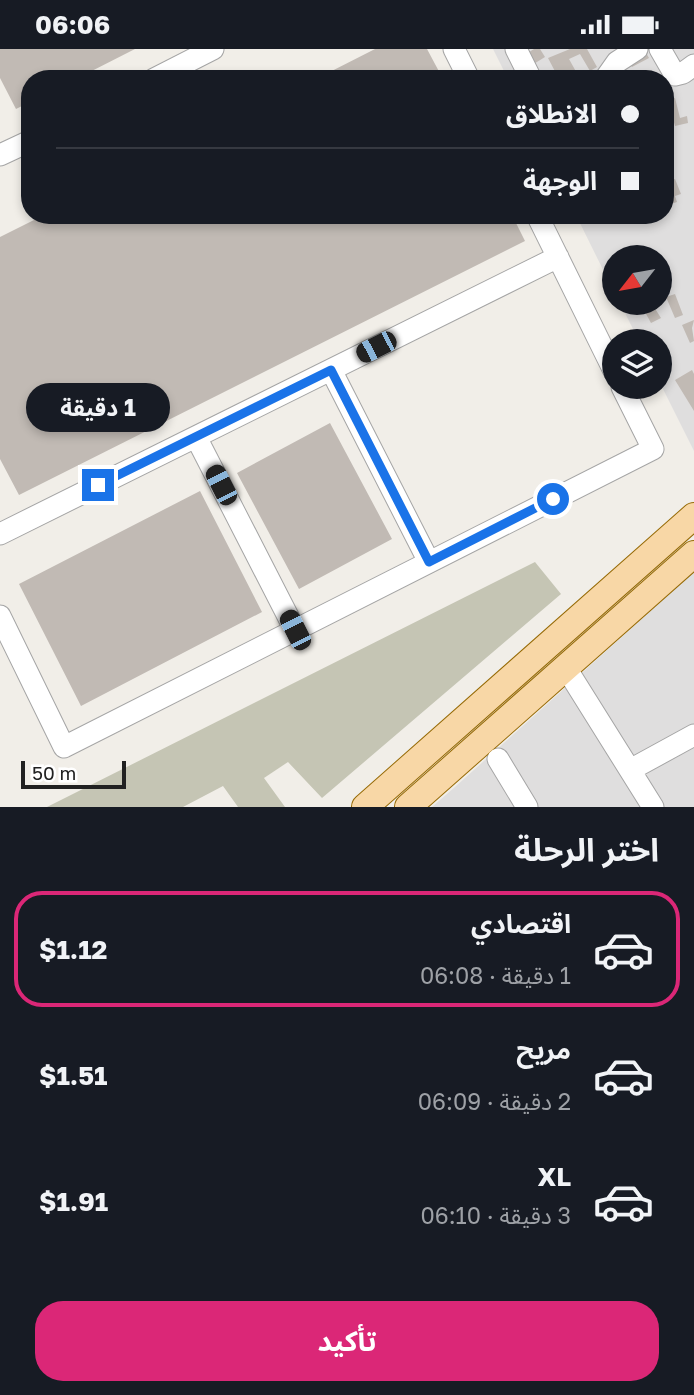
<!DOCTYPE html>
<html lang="ar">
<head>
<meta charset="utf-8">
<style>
	:root { --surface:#171b24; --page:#20242c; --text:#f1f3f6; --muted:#9ea1a6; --line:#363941; --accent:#db2777 }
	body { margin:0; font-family:"Golos Text","Noto Sans Arabic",sans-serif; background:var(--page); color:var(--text); direction:rtl; height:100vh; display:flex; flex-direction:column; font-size:26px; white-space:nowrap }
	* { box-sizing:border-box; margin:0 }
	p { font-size:23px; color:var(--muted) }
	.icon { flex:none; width:38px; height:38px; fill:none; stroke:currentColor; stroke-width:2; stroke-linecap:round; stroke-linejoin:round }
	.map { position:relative; height:758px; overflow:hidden; direction:ltr }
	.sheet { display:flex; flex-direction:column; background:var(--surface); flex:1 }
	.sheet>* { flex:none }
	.guide { position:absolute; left:21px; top:21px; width:653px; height:154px; border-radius:28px; box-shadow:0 4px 10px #0003; direction:rtl; display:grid; align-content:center; height:154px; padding:0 35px; background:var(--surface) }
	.needle { width:46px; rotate:239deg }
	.buttons { position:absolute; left:602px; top:196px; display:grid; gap:14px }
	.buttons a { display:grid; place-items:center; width:70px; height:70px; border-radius:50%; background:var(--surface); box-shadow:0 4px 10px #0003; font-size:35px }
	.scale { position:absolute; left:21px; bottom:18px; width:105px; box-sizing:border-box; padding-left:7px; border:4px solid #212121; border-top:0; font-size:19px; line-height:24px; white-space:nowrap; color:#212121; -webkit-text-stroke:5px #fff; paint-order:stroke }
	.end { position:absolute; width:32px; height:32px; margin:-16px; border:9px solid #1a73e8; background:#fff; box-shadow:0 0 0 4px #fff }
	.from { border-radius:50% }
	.bubble { position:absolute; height:49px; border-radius:24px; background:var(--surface); box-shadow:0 4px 10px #0003; font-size:23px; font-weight:700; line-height:49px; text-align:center; direction:rtl }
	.car { position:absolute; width:21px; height:42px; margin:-21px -10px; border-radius:9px; box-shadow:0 0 5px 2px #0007; background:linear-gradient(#222 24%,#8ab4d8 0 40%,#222 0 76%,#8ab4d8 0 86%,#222 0) }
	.guide b { display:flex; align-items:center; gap:24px; height:66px; font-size:26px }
	.guide b+b { border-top:2px solid var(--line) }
	.guide i { width:18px; height:18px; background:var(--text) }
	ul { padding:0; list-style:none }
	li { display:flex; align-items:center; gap:21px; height:116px; margin:0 14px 10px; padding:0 21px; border:4px solid transparent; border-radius:28px }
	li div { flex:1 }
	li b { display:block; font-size:26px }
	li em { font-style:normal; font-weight:700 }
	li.active { border-color:var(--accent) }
	li>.icon { width:63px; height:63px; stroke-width:1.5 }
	h2 { padding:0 35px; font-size:32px; line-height:84px }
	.primary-button { display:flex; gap:14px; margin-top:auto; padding:14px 35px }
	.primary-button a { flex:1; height:80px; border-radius:28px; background:var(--accent); color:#fff; font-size:28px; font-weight:700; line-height:80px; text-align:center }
	.status { display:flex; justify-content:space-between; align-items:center; height:49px; padding:0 35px; background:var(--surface); direction:ltr }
	.status svg { height:19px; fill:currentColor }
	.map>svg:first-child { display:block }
	.residential { fill:#dfdede }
	.construction { fill:#c5c5b4 }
	.building { fill:#c1bab4 }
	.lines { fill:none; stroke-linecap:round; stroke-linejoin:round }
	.minor-casing { stroke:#a5a5a5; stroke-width:23 }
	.major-casing { stroke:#976b07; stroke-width:28 }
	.minor { stroke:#fff; stroke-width:21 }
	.major { stroke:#f8d7a6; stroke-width:26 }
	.route { stroke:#1a73e8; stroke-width:9 }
</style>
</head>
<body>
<div class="status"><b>06:06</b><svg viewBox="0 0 49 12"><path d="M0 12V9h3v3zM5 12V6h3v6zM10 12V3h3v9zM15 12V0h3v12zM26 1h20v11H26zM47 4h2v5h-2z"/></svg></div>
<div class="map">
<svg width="694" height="758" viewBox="0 0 694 758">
	<rect width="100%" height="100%" fill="#f1eee8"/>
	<path class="residential" d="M493 0H694V402L660 334V292H639L620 254H660V208H614V243L576 166H665V30H508Z
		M694 523V758H432L455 738Z"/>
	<path class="construction" d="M535 513 561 545 322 749 288 713 264 729 285 758H238L223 737 183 758H47Z"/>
	<path class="building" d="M0 0H135L76 30H30V53L16 60 0 29Z
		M375 0H427L443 30H316Z
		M534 0H540L545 8 532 16 526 5Z
		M570 0H587L597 18 590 22 580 5 569 10 579 28 559 30 548 9Z
		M645 2 649 9 632 18 628 10Z
		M675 49 680 69 687 67 688 74 675 77 668 51Z
		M675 130 681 145 675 147 677 153 665 157V133Z
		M44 166H512L525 192 19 446 0 410V188Z
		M675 245 683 266 675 269 666 248Z
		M654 258 661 269 651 274 645 263Z
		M694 271 692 279 694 292 690 294 682 276Z
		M692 321 694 325V362L675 331Z
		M330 374 392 490 299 540 237 424Z
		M200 442 262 563 81 657 19 535Z"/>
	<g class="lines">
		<defs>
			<path id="minor" d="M454 0 469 30
				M516 0 531 30
				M660 0 675 26 683 24 694 16
				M154 30 213 0
				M605 30 617 13 637 0
				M0 106 30 92
				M537 166 614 322
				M331 321 429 513
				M196 388 295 581
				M0 485 558 208
				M0 567 64 698 653 400 622 338
				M566 619 653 758
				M498 710 527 758
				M630 721 694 686"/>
			<path id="major" d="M365 758 694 467
				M408 758 694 505"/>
		</defs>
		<use href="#minor" class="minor-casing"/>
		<use href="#major" class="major-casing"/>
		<use href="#minor" class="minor"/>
		<use href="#major" class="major"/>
	</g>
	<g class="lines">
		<path class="route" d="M98 436 331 321 429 513 553 450"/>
	</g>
</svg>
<div class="buttons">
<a><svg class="needle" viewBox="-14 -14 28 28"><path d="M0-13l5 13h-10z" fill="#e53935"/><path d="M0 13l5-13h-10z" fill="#9ea1a6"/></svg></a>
<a><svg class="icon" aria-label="layers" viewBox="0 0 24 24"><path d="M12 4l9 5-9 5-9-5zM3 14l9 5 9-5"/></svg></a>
</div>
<div class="scale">50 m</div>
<i class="end from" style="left:553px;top:450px"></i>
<i class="end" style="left:98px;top:436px"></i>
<div class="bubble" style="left:26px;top:334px;width:144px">1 دقيقة</div>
<i class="car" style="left:376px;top:298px;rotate:243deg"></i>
<i class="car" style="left:221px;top:436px;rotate:333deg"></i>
<i class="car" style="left:295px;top:581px;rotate:333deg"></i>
<div class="guide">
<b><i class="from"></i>الانطلاق</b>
<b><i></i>الوجهة</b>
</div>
</div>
<section class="sheet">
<h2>اختر الرحلة</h2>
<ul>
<li class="active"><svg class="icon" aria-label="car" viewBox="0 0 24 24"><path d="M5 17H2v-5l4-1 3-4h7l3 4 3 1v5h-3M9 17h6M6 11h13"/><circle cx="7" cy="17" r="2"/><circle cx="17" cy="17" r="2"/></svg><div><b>اقتصادي</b><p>1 دقيقة · 06:08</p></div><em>$1.12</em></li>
<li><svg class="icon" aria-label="car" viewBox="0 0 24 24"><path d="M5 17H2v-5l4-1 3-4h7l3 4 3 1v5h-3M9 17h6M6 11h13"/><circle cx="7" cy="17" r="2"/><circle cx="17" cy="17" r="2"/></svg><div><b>مريح</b><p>2 دقيقة · 06:09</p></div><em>$1.51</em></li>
<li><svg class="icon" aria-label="car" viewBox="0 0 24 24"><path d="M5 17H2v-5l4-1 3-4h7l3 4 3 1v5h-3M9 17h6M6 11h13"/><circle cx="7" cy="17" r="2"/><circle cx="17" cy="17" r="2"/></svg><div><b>XL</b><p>3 دقيقة · 06:10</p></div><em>$1.91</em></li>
</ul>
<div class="primary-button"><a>تأكيد</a></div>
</section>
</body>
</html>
